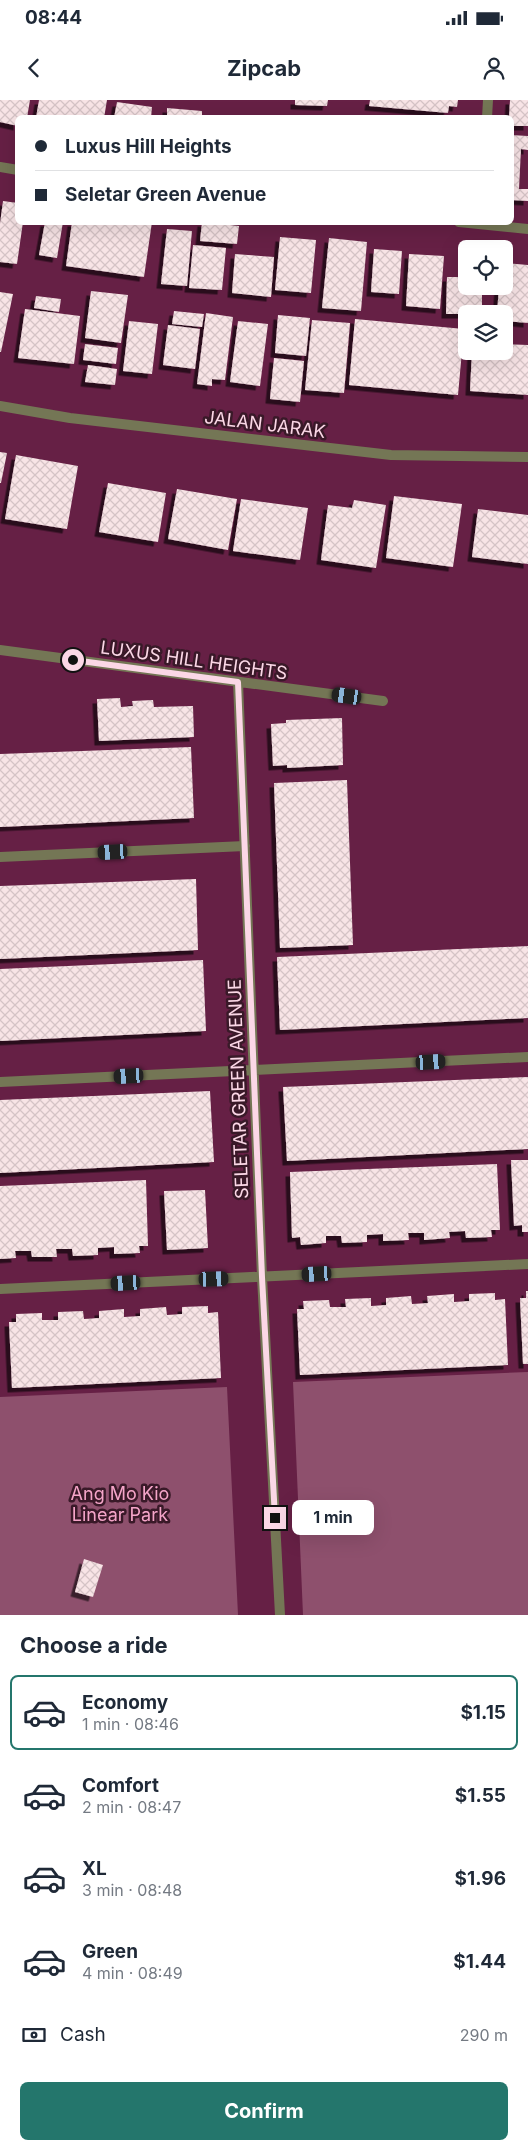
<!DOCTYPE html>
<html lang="en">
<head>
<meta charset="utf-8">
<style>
	:root { --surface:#fff; --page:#f2f2f3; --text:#1f2937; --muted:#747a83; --line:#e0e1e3; --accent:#24766c }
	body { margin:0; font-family:Inter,sans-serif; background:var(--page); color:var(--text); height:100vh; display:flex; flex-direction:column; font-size:19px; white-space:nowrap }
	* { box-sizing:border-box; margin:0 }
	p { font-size:16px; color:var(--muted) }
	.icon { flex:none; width:28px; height:28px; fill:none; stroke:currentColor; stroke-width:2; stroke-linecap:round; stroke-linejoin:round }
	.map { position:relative; height:1515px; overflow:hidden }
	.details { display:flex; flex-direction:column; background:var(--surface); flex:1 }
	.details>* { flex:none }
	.hud { position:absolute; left:15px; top:15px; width:499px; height:110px; border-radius:8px; box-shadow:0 5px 20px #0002; display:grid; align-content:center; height:110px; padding:0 20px; background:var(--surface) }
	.tools { position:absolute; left:458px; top:140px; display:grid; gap:10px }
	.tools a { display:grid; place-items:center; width:55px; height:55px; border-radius:8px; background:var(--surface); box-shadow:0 5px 20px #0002; font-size:25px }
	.end { position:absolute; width:22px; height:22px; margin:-11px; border:6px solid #fbd7e6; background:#111; box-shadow:0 0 0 2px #111 }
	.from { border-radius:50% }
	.bubble { position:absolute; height:35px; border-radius:8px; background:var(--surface); box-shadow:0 5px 20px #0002; font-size:16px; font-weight:700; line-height:35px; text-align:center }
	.car { position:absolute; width:15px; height:30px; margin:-15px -8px; border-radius:6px; box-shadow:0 0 4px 1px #0007; background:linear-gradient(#222 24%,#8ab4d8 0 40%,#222 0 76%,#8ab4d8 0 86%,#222 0) }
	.hud b { display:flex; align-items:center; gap:18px; height:48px; font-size:19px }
	.hud b+b { border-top:1px solid var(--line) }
	.hud i { width:12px; height:12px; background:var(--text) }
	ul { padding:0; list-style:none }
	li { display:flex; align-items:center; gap:15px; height:75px; margin:0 10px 8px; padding:0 10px; border:2px solid transparent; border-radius:8px }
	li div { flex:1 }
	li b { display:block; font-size:19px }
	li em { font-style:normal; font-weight:700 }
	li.selected { border-color:var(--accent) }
	li>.icon { width:45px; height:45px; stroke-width:1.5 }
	h2 { padding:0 20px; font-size:22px; line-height:60px }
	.pay { display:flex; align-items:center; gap:12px; height:55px; padding:0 20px; font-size:19px }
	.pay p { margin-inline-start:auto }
	.primary-button { display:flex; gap:10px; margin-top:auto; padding:10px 20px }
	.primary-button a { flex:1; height:58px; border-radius:8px; background:var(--accent); color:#fff; font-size:20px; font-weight:700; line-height:58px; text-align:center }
	.status { display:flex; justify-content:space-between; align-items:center; height:35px; padding:0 25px; background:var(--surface); direction:ltr }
	.status svg { height:14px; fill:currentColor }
	header { display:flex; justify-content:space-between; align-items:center; height:65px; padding:0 20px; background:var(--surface); font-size:22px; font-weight:700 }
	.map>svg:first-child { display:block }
	.park { fill:#8e506d }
	.building { fill:url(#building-cross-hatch); filter:url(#shadow) }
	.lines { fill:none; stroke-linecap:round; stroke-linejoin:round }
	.minor { stroke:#747655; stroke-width:10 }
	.route { stroke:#fbd7e6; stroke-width:6 }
	.labels { text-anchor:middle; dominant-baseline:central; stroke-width:5; stroke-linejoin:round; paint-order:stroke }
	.street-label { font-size:18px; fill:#fbd7e6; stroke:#391928 }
	.park-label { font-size:18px; fill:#f5a5c9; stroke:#391928 }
</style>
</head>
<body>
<div class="status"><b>08:44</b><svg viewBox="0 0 49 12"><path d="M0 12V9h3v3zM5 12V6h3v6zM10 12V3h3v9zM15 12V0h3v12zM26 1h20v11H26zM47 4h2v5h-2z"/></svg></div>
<header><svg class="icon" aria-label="back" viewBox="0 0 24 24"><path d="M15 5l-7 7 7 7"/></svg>Zipcab<svg class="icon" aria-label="person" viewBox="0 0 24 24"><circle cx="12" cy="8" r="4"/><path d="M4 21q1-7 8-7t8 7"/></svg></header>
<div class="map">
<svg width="528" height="1515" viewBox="0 0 528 1515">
	<defs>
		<pattern id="building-cross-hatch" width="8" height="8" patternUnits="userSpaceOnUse" patternTransform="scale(1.25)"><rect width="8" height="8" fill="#f8e4e6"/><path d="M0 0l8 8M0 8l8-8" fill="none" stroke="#d5c3c6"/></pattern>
		<filter id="shadow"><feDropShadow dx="-4.5" dy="4.5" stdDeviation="0" flood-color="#0009"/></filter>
	</defs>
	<rect width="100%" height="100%" fill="#662045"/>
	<path class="park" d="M528 1272V1515H303L293 1282Z
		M227 1287 238 1515H0V1297Z"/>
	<path class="building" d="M0 0H30L27 18H18V26L0 22Z
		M39 0H107L104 18H36Z
		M295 0H328L327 6 295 5Z
		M370 0H458L457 7 449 6 448 13 369 6Z
		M510 0H528V26H511V18H509Z
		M117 2 152 7 151 18H114Z
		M167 8 202 11V18H167Z
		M511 35 528 36V50L521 49 519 89H528V101L511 100Z
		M3 101 18 103V122H23L17 164 0 162V124Z
		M45 122H63L57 158 39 155Z
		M72 122H152L144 177 66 166Z
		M202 122 239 126 237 144 200 141Z
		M167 129 192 131 187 186 161 184Z
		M280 137 316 140 311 193 275 190Z
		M329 138 367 142 361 211 322 208Z
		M193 145 226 148 222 190 189 188Z
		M374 149 402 151 399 194 371 192Z
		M235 154 274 157 271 197 232 193Z
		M409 154 444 156 440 209 406 206Z
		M504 163 528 165V223L504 221V214H497L499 186H504Z
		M447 177H466V186H482V214H446Z
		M91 191 128 195 121 243 85 238Z
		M0 192 13 194 1 252H0Z
		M36 196 61 199 59 212 34 208Z
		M25 209 80 216 74 264 18 258Z
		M174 211 204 214 202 227 172 224Z
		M206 213 233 217 225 280 212 279V286L197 284Z
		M278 215 310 218 306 256 275 253Z
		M355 219 464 229 458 295 349 285Z
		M312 220 350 223 344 293 305 290Z
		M129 221 158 224 152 274 123 271Z
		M238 221 268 224 260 286 230 282Z
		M168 225 200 229 195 269 163 265Z
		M85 244 118 248 116 264 83 260Z
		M504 244 528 245V295L470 291 472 251H504Z
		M274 258 304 261 300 302 270 299Z
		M88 265 117 269 115 285 85 282Z
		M0 352 7 353 1 383H0Z
		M16 355 78 366 67 429 5 419Z
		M108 383 166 393 158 442 99 432Z
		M177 389 237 399 228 450 168 439Z
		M394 396 462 404 453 467 386 458Z
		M241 399 308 408 300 460 233 451Z
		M354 400 386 405 376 468 321 460 328 405 352 408Z
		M478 409 528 415V464L472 457Z
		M120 598 121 607 133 606 132 601 153 600 154 607 193 606 194 637 99 641 97 599Z
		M342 618 343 665 287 668V665L273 666 271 624 286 623V620Z
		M191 647 194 718 0 727V654Z
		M347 680 353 845 280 848 274 683Z
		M196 779 198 850 0 859V786Z
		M528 846V918L280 930 277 857Z
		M203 860 206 931 0 941V869Z
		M528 977V1049L287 1061 283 987Z
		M210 991 214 1062 0 1073V1000Z
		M511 1060H528V1132H522V1125L514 1126Z
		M497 1064 500 1130H491L492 1137 466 1138 465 1131 449 1132 450 1138 424 1140V1133H408L409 1140 383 1141V1134L367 1135V1142L342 1143 341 1136H326V1143L301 1145 300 1137 292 1138 290 1072Z
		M146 1080 148 1146H139L140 1153 114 1154V1147L98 1148V1155L73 1156 72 1149H56L57 1157H32L31 1151H15L16 1158 0 1159V1086Z
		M205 1090 208 1148 167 1150 164 1091Z
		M526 1191H528V1264H523L520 1198H526Z
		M495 1193V1200L505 1199 508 1265 300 1275 297 1209H304L303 1201 329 1200 330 1207H346L345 1199 371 1198V1206L386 1205V1198L411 1196 412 1204 428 1203 427 1196 454 1194V1202L469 1201V1194Z
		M208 1206V1213L218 1212 221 1278 12 1288 9 1222H16V1214L42 1213V1220H58V1212L83 1211 84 1219 99 1218V1211L124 1209V1217L140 1216V1209L166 1207 167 1215 182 1214V1207Z
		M84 1459 103 1465 93 1497 75 1492Z"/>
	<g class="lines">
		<path class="minor" d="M487 18 488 0
			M0 67 18 70
			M459 122 528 129
			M0 306 70 318 391 355 528 357
			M0 550 383 601
			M238 582 262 1177 280 1515
			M0 757 245 746
			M0 982 528 957
			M0 1189 528 1164"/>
	</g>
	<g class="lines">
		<path class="route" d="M73 560 238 582 262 1177 275 1418"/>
	</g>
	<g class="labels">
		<g class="street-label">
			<text transform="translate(265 324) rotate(7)">JALAN JARAK</text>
			<text transform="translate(194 560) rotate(8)">LUXUS HILL HEIGHTS</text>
			<text transform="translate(238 989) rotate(-92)">SELETAR GREEN AVENUE</text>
		</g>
		<g class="park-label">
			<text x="120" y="1393">Ang Mo Kio<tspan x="120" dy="21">Linear Park</tspan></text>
		</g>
	</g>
</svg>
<div class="tools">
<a><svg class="icon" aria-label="locate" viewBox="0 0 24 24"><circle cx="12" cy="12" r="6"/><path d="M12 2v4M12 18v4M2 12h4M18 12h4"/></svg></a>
<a><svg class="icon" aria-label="layers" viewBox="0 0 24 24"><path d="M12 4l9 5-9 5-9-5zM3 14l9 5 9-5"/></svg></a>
</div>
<i class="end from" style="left:73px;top:560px"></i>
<i class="end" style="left:275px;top:1418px"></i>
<div class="bubble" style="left:292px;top:1400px;width:82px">1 min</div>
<i class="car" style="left:347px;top:596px;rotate:278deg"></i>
<i class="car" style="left:113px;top:752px;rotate:267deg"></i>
<i class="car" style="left:431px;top:962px;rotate:87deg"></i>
<i class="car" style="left:129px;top:976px;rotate:267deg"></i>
<i class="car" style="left:317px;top:1174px;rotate:267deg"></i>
<i class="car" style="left:214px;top:1179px;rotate:88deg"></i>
<i class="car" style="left:126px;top:1183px;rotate:267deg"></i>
<div class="hud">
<b><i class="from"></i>Luxus Hill Heights</b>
<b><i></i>Seletar Green Avenue</b>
</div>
</div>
<section class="details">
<h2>Choose a ride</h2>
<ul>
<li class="selected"><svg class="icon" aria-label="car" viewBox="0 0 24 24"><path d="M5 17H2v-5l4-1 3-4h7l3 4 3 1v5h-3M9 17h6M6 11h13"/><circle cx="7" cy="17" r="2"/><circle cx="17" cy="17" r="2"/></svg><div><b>Economy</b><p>1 min · 08:46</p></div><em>$1.15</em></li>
<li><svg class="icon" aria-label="car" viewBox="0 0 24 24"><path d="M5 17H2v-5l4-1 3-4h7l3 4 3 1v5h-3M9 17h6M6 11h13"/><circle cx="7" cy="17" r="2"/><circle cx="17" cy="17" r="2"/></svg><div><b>Comfort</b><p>2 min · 08:47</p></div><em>$1.55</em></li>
<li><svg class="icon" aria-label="car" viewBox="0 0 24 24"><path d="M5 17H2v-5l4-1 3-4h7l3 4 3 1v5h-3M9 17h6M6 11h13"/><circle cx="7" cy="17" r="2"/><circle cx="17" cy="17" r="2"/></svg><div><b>XL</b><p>3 min · 08:48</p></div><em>$1.96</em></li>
<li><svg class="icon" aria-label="car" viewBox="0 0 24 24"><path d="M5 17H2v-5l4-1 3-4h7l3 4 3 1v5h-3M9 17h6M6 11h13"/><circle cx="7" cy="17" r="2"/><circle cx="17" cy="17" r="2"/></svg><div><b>Green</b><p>4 min · 08:49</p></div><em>$1.44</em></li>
</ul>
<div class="pay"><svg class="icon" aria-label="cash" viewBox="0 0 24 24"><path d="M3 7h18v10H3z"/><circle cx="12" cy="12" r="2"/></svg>Cash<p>290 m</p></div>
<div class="primary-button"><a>Confirm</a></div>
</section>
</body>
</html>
